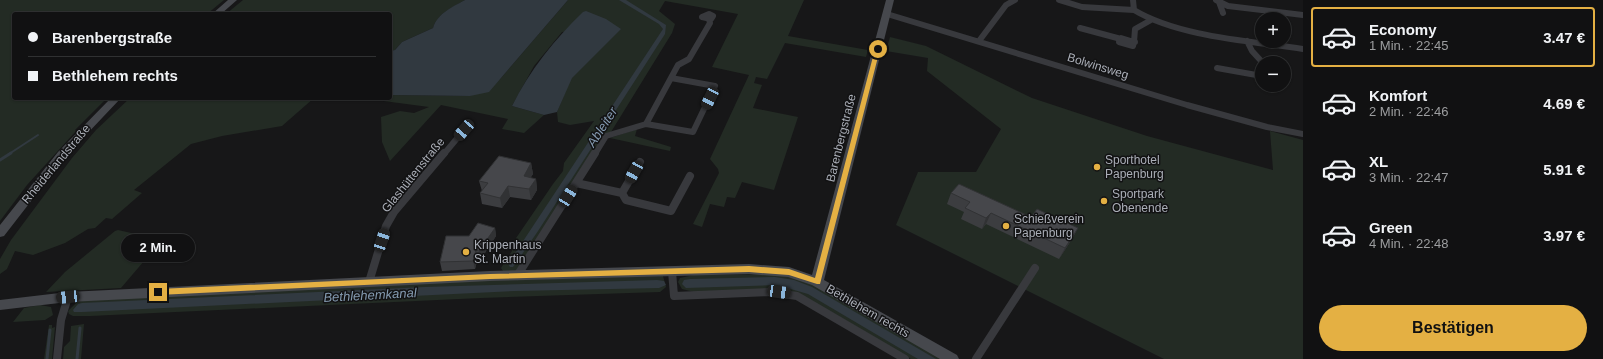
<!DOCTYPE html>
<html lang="de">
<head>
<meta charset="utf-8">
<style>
	:root { --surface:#111112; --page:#1a1a1b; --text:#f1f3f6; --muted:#9c9d9f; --line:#303132; --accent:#e4b043 }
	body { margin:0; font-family:Arial,sans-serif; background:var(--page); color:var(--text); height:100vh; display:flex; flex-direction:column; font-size:15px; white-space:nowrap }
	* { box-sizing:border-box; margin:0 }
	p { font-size:13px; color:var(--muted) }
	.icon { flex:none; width:22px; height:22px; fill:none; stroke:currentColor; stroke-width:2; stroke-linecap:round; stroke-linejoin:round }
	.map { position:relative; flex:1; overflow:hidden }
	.details { display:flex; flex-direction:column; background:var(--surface); width:300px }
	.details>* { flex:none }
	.banner { position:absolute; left:12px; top:12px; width:380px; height:88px; border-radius:4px; box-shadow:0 1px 3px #0004,0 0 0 1px var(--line); display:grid; align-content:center; height:88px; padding:0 16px; background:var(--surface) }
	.controls { position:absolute; left:1255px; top:12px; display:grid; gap:8px }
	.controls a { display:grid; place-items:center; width:36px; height:36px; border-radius:50%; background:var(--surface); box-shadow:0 1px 3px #0004,0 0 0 1px var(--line); font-size:20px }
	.end { position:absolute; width:18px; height:18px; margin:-9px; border:5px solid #e4b043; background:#111; box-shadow:0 0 0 2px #111 }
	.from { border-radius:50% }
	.bubble { position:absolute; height:28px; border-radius:14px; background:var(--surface); box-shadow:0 1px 3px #0004,0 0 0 1px var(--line); font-size:13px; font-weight:700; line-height:28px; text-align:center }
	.car { position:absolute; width:12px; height:24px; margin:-12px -6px; border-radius:5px; box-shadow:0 0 3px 1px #0007; background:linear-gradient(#222 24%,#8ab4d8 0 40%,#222 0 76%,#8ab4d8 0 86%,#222 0) }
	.banner b { display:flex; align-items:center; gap:14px; height:38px; font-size:15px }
	.banner b+b { border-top:1px solid var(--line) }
	.banner i { width:10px; height:10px; background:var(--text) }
	ul { padding:7px 0 0; list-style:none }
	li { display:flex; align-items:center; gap:12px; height:60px; margin:0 8px 6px; padding:0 8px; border:2px solid transparent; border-radius:4px }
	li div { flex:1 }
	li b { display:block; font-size:15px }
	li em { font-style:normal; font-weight:700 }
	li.selected { border-color:var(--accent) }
	li>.icon { width:36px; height:36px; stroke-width:1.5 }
	.button { display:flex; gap:8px; margin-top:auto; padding:8px 16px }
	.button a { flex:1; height:46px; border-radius:24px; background:var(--accent); color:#111; font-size:16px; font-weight:700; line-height:46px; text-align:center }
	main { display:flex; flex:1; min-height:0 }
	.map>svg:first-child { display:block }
	.green { fill:#232b24 }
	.water { fill:#313940 }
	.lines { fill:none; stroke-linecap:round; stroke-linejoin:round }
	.stream-far1 { stroke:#313940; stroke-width:2 }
	.stream { stroke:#313940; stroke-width:3 }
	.street-far1 { stroke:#38393d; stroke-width:6 }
	.street { stroke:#38393d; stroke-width:8 }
	.secondary { fill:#46484d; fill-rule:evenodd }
	.wall { fill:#3c3d40 }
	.shaded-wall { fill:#313234 }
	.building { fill:#46474b; stroke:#313234 }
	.route { fill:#e4b043 }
	.poi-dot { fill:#e4b043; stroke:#121213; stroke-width:1.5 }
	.labels { text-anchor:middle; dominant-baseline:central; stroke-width:3; stroke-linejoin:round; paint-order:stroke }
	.street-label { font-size:12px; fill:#aaaeb7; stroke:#121213 }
	.poi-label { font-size:12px; fill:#aaaeb7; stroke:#121213; text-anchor:start }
	.water-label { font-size:13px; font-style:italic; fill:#849ab0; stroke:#121213 }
</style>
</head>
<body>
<main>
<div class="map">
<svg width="1303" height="359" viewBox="0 0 1303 359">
	<rect width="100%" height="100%" fill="#171718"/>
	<path class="green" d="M0 0H224L207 14H14V98H107L75 130 76 131 27 185 0 221Z
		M243 0H465C453 7 437 14 433 28L402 42 395 50 390 51V14H226Z
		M568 0H804L788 36 868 50 866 57 785 43 767 79 756 77 754 83 762 85 753 108 798 117 774 190 742 182 735 198 727 197 724 207 710 204 702 227 693 224 719 173 718 169 710 159 749 75 712 67 738 14 665 1 659 11 675 24 672 33 611 132 518 271H503L501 268 512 251V244L553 184 563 171 564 163 594 121 570 125 558 122 557 112 571 78 620 29 562 32 534 66 512 106 544 115 524 133 502 129 508 119 441 105 390 161 382 142 381 117 400 111 414 113 429 107 361 98H390V95L470 96 500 79Z
		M890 37 926 46 1032 98 1147 136 1273 170 1270 131 1303 140V359H1164L896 225 918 172H976L1001 129 927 71 928 58 886 51Z
		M130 98H314L282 126 222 136 191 144 134 190 142 193 112 219 106 218 95 228 88 229 65 243 33 255 15 251 7 269 0 274V259L11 240 72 158 96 130Z
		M637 129 635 136 671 147 670 151 610 138Z
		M118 230 162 240 121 288 46 292 65 272 115 231Z
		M774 274 808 281 945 359H911L835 314 791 292H694L682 289 678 282 680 278 694 275Z
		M663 276 666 287 660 292 481 298 90 316H73L69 314 68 311 78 301 394 283Z
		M40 305 51 307 53 315 45 320 13 322 24 308Z
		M84 324 81 359H63L64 347 70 341 71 326Z
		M49 325H52V328L55 327 52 359H44Z"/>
	<path class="water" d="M465 0H568L489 92 470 96 390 95V51L395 50 402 42 433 28C437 14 452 7 465 0Z
		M619 0H626L666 25 665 34 538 231 516 263 513 267H510L508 264 663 29 659 24Z
		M586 11 606 19 621 29 572 78 557 112 544 115 512 106C530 70 554 40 583 12Z
		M775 277 794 280 812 287 936 359H918L808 294 777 285 686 288 682 284 684 280 690 279Z
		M657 280 664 281 666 285 659 288 515 291 82 312H74L73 310 78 304 82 303 425 287Z"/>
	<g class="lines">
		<path class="stream-far1" d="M9 154 38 135"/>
		<path class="stream" d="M0 160 11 153
			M47 359 50 330
			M77 359 80 328"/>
		<path class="street-far1" d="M1059 0 1082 7 1134 10
			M1133 0 1134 10C1179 37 1251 41 1303 49
			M1216 0 1228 6 1303 15
			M1219 2 1223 13
			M709 14 713 16 711 19 702 17Z
			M887 14 1187 105 1267 127 1303 134
			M1080 28 1121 39
			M1121 38 1134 42 1133 46 1119 42Z
			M979 41 1006 5 1015 0
			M1247 41 1252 51 1263 63
			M1134 42H1135
			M1134 42 1135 29 1151 20
			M1217 68 1262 76
			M646 124 693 132 715 86 671 78
			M444 154 464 130
			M595 154 606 136 646 124 678 65 689 59 710 23 709 19"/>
		<path class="street" d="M576 183 622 193 640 162
			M622 193 626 200 671 211 690 176
			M672 271 674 296 770 292 797 296 905 359
			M517 276 595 153
			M369 282 386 226 394 212 444 153
			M57 359 61 320 68 297
			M976 359 1035 268"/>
		<path class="secondary" d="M228 0H237L221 14H212Z
			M886 0H894L824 280 957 355 959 359H940L812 285 788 277 749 274 490 281 68 302 0 310V300L68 292 490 271 749 264 789 267 812 275Z
			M111 98H121L66 156 4 236 0 237V225L58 152Z"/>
	</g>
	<path class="wall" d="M531 163 533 174 530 178 536 179 537 190 531 200 510 197 502 208 482 204 480 193 482 191 479 181Z
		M951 193 1031 217 1078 228 1072 239 1059 259 986 224 982 229 961 219 964 212 947 204Z
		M495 228 496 236 481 259 478 258 475 269 442 271 440 262 469 236Z"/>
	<path class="shaded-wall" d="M531 163 533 174 525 187 524 176Z
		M536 179 537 190 531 200 529 189Z
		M508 186 510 197 502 208 500 198Z
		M991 213 986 224 982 229 986 218Z
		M495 228 496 236 481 259 479 251Z
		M1078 228 1072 239 1059 259 1065 248Z
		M476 250 478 258 475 269 473 261Z"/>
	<path class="building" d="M499 156 531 163 524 176 536 179 529 189 508 186 500 198 480 193 488 183 479 181Z
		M959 184 1031 217 1037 209 1078 228 1065 248 991 213 986 218 965 208 970 202 951 193Z
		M478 223 495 228 479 251 476 250 473 261 440 262 446 236H469Z"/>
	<path class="route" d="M878 48 880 49 820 284H817L789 275 749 272 490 279 158 295 154 292 158 289 490 274 749 266 789 269 815 278 875 49Z"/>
	<g class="poi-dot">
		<circle cx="1097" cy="167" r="4"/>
		<circle cx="1104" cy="201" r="4"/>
		<circle cx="1006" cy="226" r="4"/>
		<circle cx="466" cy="252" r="4"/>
	</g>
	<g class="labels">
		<g class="street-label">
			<text transform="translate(1098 66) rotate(17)">Bolwinsweg</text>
			<text transform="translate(841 138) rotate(-76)">Barenbergstraße</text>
			<text transform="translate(56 164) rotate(-50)">Rheiderlandstraße</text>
			<text transform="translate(413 175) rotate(-51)">Glashüttenstraße</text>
			<text transform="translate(868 311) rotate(30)">Bethlehem rechts</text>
		</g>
		<g class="poi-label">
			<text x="1105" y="160">Sporthotel<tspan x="1105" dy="14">Papenburg</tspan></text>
			<text x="1112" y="194">Sportpark<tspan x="1112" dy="14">Obenende</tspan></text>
			<text x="1014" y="219">Schießverein<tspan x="1014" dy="14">Papenburg</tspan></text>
			<text x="474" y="245">Krippenhaus<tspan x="474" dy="14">St. Martin</tspan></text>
		</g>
		<g class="water-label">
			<text transform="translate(602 127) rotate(-57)">Ableiter</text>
			<text transform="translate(370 295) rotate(-3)">Bethlehemkanal</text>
		</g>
	</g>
</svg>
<div class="controls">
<a>+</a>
<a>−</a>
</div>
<i class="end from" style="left:878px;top:49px"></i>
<i class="end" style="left:158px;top:292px"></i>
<div class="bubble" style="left:121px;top:234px;width:74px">2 Min.</div>
<i class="car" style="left:710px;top:98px;rotate:206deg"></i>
<i class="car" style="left:464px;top:130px;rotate:221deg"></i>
<i class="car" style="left:634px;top:172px;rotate:209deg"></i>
<i class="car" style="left:568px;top:196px;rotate:32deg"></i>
<i class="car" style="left:382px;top:240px;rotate:18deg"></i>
<i class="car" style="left:779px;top:292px;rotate:98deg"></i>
<i class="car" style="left:68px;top:297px;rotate:264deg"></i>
<div class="banner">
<b><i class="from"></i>Barenbergstraße</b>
<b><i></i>Bethlehem rechts</b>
</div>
</div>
<section class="details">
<ul>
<li class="selected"><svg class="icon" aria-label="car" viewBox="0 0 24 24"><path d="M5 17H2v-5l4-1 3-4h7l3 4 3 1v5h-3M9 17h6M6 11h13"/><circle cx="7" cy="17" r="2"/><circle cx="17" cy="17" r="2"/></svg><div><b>Economy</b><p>1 Min. · 22:45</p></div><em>3.47 €</em></li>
<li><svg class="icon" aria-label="car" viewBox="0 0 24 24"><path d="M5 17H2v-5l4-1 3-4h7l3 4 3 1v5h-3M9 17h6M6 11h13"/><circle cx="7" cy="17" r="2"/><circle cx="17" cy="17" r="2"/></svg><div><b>Komfort</b><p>2 Min. · 22:46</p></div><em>4.69 €</em></li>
<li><svg class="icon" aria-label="car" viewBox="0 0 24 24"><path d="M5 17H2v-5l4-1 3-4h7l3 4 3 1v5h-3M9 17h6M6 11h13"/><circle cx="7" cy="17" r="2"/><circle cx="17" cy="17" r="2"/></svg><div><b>XL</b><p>3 Min. · 22:47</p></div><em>5.91 €</em></li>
<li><svg class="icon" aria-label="car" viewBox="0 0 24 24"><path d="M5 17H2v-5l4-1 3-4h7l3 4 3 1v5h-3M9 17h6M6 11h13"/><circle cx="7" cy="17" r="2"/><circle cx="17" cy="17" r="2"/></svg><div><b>Green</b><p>4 Min. · 22:48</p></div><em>3.97 €</em></li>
</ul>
<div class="button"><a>Bestätigen</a></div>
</section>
</main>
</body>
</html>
